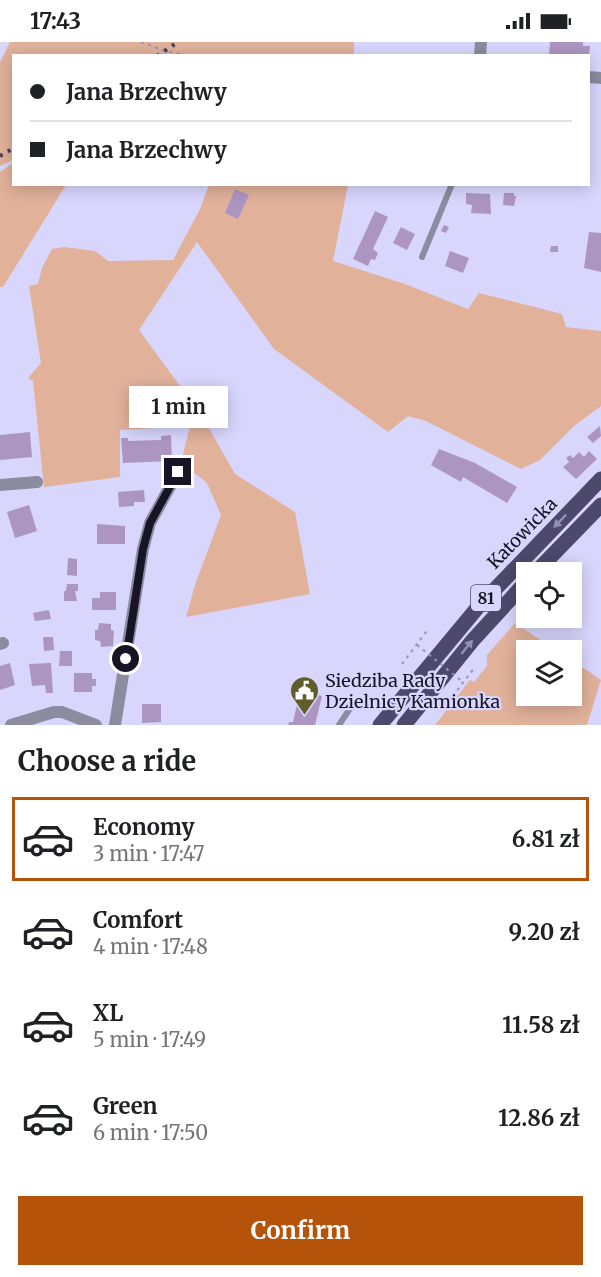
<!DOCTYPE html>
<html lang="en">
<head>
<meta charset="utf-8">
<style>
	:root { --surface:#fff; --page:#f6f6f6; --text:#202124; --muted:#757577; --line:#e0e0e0; --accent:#b45309 }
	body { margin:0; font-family:Merriweather,serif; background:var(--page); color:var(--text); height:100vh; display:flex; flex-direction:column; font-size:22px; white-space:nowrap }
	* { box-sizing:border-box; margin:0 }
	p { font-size:20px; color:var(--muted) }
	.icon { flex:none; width:33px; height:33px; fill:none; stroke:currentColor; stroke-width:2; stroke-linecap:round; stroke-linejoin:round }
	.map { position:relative; height:683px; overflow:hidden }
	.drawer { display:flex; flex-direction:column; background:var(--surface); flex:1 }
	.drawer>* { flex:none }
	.guide { position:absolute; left:12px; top:12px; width:578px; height:132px; border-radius:0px; box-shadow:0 3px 15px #0003; display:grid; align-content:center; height:132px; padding:0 18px; background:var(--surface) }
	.controls { position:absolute; left:516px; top:520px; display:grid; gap:12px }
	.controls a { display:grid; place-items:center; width:66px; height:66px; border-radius:0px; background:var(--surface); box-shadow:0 3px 15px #0003; font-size:30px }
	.end { position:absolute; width:27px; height:27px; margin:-14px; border:8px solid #161425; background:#fff; box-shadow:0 0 0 3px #fff }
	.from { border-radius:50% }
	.bubble { position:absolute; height:42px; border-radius:0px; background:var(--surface); box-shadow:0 3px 15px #0003; font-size:20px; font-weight:700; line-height:42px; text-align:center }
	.guide b { display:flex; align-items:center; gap:21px; height:57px; font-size:22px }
	.guide b+b { border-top:2px solid var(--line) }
	.guide i { width:15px; height:15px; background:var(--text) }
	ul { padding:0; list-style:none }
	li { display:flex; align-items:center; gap:18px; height:84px; margin:0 12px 9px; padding:0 6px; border:3px solid transparent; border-radius:0px }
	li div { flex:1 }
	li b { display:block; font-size:22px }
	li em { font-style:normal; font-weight:700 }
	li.selected { border-color:var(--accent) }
	li>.icon { width:54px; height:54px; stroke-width:1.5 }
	h2 { padding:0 18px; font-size:27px; line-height:72px }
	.cta { display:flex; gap:12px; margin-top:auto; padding:12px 18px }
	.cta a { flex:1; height:69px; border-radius:0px; background:var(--accent); color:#fff; font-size:24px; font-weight:700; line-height:69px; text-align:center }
	.status { display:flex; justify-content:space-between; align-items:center; height:42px; padding:0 30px; background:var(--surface); direction:ltr }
	.status svg { height:16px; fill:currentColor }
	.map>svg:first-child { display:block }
	.green { fill:#e1b19a }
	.building { fill:#ac96c1 }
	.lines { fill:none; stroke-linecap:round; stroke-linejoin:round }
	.path { stroke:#9694b4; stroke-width:2; stroke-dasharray:3 4.5; stroke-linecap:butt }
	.service { stroke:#8c8b9f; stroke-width:6 }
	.minor { stroke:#8c8b9f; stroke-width:12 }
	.primary { stroke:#4c496c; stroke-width:15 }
	.rail { stroke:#454359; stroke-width:4; stroke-dasharray:3 6; stroke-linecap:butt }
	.path-bridge { stroke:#9694b4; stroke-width:2; stroke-dasharray:3 4.5; stroke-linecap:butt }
	.oneway { fill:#9290b4 }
	.route { stroke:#161425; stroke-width:8 }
	.labels { text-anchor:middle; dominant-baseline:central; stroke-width:4.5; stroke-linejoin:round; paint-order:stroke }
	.shield { fill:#d8d6fd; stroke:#504e66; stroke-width:1.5 }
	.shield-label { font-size:16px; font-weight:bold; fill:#161425 }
	.street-label { font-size:18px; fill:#161425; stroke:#d8d6fd }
	.poi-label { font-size:18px; fill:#161425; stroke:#d8d6fd; text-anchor:start }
</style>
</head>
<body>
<div class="status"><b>17:43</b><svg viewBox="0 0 49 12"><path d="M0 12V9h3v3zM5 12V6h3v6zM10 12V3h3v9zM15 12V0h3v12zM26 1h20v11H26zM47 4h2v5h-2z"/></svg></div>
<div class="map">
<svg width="601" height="683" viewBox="0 0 601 683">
	<rect width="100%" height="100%" fill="#d8d6fd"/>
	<path class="green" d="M10 0H354V13L14 14 13 118 0 124V20Z
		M13 121 14 142 66 143 3 245H0V130Z
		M209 143H348L333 219 405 242 468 267 479 251 562 272 566 285 601 289V364L574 384 540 418 521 427 426 379 408 374 388 390 274 307 197 200 139 288 202 374 235 432 295 470 310 552 186 575 195 543 221 473 207 441 181 420 190 384 120 388V435L44 445 33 339 28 336 41 321 29 244 38 242 42 226 52 207 64 205 95 209 108 219 173 218 200 167Z
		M515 581 557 609H526V654H572V618L601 638 587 683H435L470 638 474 640 487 624V613Z"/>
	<path class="building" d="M550 0H583V4H590L589 14 549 13Z
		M235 147 249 153 238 177 225 171Z
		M466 151 490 152 491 172 471 171 472 163 466 162Z
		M504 151H514V154H516L514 164 503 163Z
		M375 169 388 175 373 207 378 211 375 218 371 217 368 224 353 217Z
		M444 183 449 185 446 191 441 189Z
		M401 185 415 192 407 208 393 201Z
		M589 190 601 191V230L584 226Z
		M551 204H558V210H550Z
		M450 209 469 216 463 231 445 224Z
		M600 384 601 394 593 401 587 395Z
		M30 390 32 415 0 418V393Z
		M171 393 172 419 123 421 121 396H128V399L161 398V394Z
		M439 407 475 421 517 445 507 461 463 435 461 440 431 423Z
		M589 409 597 417 576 437 563 425 569 420 566 416 570 413 573 416 579 410 584 415Z
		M144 448 145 460H134V464L119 465 118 450Z
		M549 456 554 462 550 466 544 460Z
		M29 463 37 489 15 496 7 470Z
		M97 482 125 484V502H97Z
		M68 516 77 517V534L67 533Z
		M67 542H78V549H75L77 559H64V549H66Z
		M100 550H116V568H92V556H100Z
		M49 568 51 577 35 579 33 571Z
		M99 581 111 582V588L114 589 113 604 101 605 100 599 95 598V588H98Z
		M43 595H53L54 608 44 609Z
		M60 609H72V624H59Z
		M10 621 15 643 0 648V624Z
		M51 621 53 651H46L45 643 32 644 29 622Z
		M74 631H92V637H96V644H92V650H74Z
		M300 649 322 654 315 683H288L289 680H293Z
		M142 662H161V680L142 681Z"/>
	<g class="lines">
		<path class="path" d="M141 0 165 9 191 14
			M402 622 429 586
			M448 660 475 625"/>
		<path class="service" d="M422 215 452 142
			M339 683 353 662"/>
		<path class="minor" d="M480 14 481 0
			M588 35 601 36
			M0 443 37 440
			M0 602 3 601
			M11 683 54 670H62L96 683
			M115 683 143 507 150 481 178 430"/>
		<path class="primary" d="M535 531 601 463
			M380 683 478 565 601 437
			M404 683 473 598 526 540"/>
		<path class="rail" d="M157 14 178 0
			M0 114 14 106"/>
		<path class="path-bridge" d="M417 603 463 640"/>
	</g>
	<defs><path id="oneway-solid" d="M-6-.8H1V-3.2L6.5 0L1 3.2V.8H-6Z" transform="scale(1.5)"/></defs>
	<g class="oneway">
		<use href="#oneway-solid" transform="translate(560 479) rotate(134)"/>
		<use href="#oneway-solid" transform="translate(467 605) rotate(-51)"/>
	</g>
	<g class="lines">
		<path class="route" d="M126 617 143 507 150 481 178 430"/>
	</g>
	<defs>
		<symbol id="civic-pin" viewBox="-11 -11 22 30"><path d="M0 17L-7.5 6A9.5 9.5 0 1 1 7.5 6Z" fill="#5f5d2a" stroke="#d8d6fd"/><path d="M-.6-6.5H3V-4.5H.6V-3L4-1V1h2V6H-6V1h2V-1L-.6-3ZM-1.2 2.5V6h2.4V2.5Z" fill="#fff"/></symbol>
	</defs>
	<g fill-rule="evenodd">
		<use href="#civic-pin" x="288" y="632" width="33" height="45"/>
	</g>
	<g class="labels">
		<rect class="shield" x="471" y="543" width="30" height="26" rx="4.5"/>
		<g class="shield-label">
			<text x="486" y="556">81</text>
		</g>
		<g class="street-label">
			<text transform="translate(522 491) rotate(-46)">Katowicka</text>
		</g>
		<g class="poi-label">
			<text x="325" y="638">Siedziba Rady<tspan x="325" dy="21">Dzielnicy Kamionka</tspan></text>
		</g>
	</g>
</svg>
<div class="controls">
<a><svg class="icon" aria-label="locate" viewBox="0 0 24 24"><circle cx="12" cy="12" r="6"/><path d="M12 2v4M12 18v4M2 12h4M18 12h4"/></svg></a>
<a><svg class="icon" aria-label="layers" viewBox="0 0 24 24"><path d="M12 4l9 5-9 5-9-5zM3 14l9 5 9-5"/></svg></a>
</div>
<i class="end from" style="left:126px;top:617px"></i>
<i class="end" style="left:178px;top:430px"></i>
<div class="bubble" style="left:129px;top:344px;width:99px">1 min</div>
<div class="guide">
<b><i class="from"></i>Jana Brzechwy</b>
<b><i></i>Jana Brzechwy</b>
</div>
</div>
<section class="drawer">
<h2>Choose a ride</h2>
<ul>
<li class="selected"><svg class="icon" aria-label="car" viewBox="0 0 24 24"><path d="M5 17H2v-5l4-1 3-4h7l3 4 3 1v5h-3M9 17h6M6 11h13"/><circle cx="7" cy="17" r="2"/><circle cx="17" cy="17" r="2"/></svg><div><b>Economy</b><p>3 min · 17:47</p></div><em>6.81 zł</em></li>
<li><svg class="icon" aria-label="car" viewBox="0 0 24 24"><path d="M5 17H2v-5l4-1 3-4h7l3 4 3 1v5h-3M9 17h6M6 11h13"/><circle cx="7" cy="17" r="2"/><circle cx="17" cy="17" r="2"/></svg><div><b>Comfort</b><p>4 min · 17:48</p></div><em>9.20 zł</em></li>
<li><svg class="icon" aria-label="car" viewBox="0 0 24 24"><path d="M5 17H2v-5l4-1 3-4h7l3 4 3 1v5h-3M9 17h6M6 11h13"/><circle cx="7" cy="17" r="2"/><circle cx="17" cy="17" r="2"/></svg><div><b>XL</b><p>5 min · 17:49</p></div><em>11.58 zł</em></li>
<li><svg class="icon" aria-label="car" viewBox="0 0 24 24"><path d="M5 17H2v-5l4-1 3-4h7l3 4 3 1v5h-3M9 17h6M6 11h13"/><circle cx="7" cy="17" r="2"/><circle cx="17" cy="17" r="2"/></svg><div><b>Green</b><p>6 min · 17:50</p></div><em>12.86 zł</em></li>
</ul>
<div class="cta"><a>Confirm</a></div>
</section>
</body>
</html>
